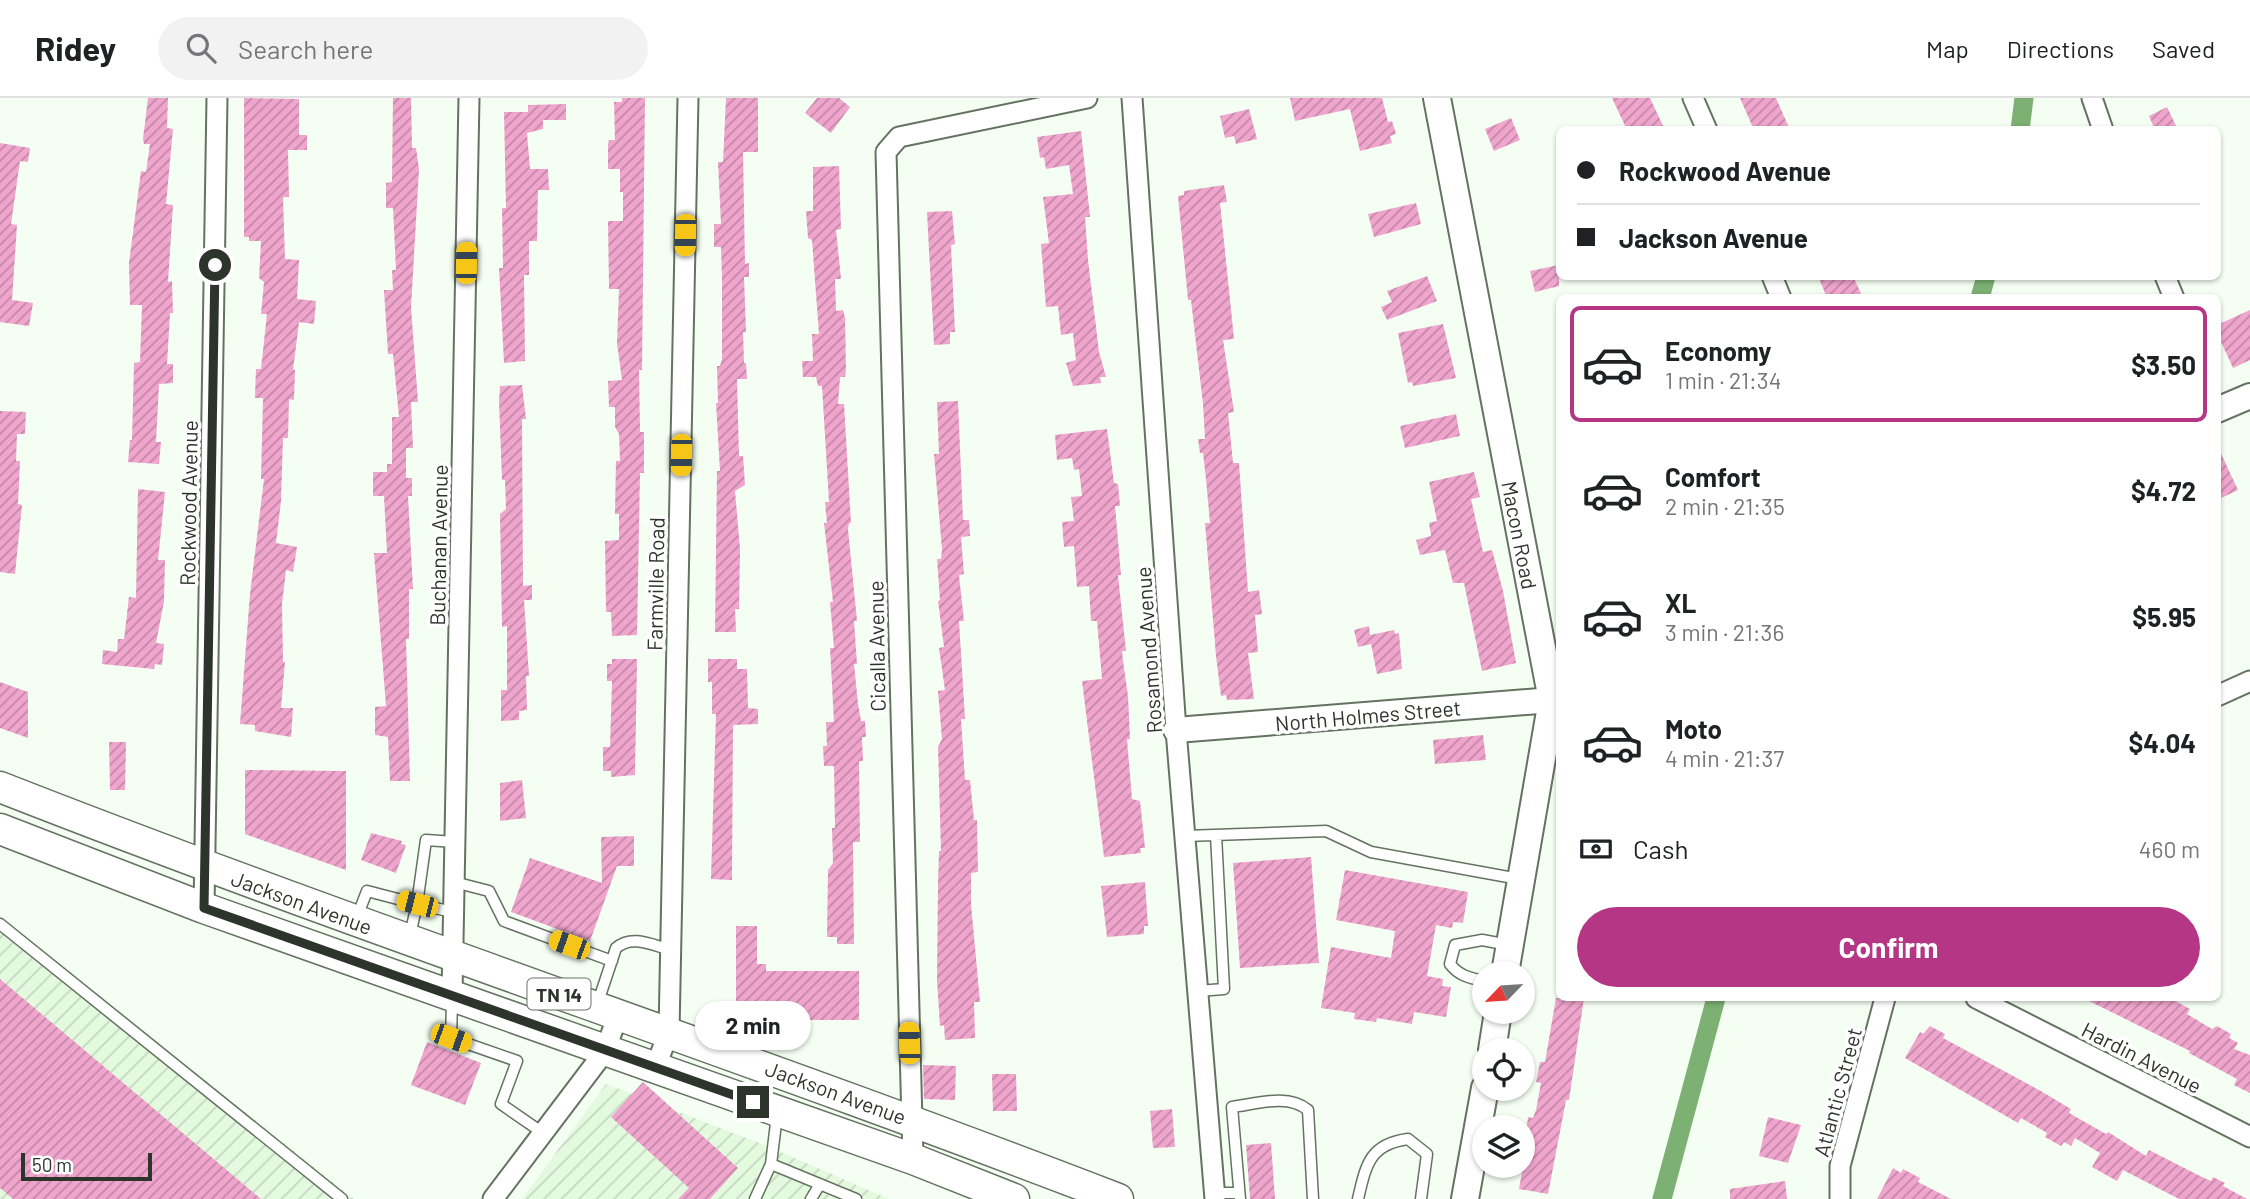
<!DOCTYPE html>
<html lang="en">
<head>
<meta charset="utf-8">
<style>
	:root { --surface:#fff; --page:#f2f2f2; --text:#202124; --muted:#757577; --line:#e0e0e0; --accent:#b43685 }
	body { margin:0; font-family:Barlow,sans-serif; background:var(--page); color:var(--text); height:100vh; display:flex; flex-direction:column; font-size:26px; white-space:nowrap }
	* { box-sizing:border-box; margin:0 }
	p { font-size:23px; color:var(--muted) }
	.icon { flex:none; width:38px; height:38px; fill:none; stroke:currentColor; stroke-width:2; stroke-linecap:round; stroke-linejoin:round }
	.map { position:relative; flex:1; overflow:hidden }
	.sheet { position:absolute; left:1556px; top:196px; width:665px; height:707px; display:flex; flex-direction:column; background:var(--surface); border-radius:10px; box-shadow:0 2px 5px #0004 }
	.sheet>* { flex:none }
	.hud { position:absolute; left:1556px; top:28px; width:665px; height:154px; border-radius:10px; box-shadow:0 2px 5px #0004; display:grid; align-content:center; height:154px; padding:0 21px; background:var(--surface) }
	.needle { width:46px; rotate:245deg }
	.fabs { position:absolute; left:1472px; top:863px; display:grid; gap:14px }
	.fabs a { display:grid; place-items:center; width:63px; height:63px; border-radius:50%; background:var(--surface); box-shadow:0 2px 5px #0004; font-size:35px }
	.scale { position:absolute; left:21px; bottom:18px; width:131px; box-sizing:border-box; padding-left:7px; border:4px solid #2d342c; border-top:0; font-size:19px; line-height:24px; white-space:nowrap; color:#2d342c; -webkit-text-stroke:5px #fff; paint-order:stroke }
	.end { position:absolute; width:32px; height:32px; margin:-16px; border:9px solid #2d342c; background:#fff; box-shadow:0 0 0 4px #fff }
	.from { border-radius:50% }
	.bubble { position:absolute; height:49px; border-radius:24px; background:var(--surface); box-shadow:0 2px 5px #0004; font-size:23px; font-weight:700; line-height:49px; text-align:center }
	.car { position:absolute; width:21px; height:42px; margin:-21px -10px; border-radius:9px; box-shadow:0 0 5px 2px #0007; background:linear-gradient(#f5c518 24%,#345 0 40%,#f5c518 0 76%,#345 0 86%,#f5c518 0) }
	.hud b { display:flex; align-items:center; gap:24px; height:66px; font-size:26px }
	.hud b+b { border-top:2px solid var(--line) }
	.hud i { width:18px; height:18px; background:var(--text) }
	ul { padding:12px 0 0; list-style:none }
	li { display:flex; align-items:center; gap:21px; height:116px; margin:0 14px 10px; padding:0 7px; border:4px solid transparent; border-radius:10px }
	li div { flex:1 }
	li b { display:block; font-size:26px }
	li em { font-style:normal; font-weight:700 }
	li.current { border-color:var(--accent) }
	li>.icon { width:63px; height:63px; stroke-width:1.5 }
	.pay { display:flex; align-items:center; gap:18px; height:77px; padding:0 21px; font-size:26px }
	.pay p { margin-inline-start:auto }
	.cta { display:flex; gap:14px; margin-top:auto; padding:14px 21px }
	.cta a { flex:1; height:80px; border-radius:42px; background:var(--accent); color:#fff; font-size:28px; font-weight:700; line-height:80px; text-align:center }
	header { display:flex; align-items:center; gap:42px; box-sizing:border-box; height:98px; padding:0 35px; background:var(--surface); border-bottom:2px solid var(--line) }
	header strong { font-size:33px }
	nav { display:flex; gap:38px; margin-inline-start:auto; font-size:24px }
	.search { width:490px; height:63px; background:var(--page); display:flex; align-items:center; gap:18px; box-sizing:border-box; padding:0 24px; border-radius:38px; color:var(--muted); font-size:26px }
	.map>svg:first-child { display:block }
	.industrial { fill:url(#industrial-furrows) }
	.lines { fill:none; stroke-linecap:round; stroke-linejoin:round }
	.canal { stroke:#7db073; stroke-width:19 }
	.building { fill:url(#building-hatch) }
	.service-casing { stroke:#647361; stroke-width:13 }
	.minor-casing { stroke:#647361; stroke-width:23 }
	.tertiary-casing { stroke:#647361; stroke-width:28 }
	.secondary-casing { stroke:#647361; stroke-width:30 }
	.primary-casing { stroke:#647361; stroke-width:33 }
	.service { stroke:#fff; stroke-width:10 }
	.minor { stroke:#fff; stroke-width:19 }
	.tertiary { stroke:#fff; stroke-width:24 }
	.secondary { stroke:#fff; stroke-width:26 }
	.primary { stroke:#fff; stroke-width:30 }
	.route { stroke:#2d342c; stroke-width:9 }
	.labels { text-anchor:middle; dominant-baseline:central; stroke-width:7; stroke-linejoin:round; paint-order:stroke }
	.shield { fill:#fff; stroke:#6c716b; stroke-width:2 }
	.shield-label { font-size:19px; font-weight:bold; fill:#2d342c }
	.street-label { font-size:21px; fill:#2d342c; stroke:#fff }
</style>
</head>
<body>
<header>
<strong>Ridey</strong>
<div class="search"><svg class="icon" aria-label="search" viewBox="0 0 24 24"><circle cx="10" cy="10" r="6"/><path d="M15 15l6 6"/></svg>Search here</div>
<nav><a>Map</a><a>Directions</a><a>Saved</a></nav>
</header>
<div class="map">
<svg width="2250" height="1101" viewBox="0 0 2250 1101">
	<defs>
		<pattern id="industrial-furrows" width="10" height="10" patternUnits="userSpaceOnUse" patternTransform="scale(1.75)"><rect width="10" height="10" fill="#e4fadf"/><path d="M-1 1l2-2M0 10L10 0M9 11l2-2" fill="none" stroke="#c4d7c0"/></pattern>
		<pattern id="building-hatch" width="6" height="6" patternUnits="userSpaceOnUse" patternTransform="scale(1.75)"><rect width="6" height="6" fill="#f0a5cd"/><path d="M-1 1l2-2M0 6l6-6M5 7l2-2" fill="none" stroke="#c387a7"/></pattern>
	</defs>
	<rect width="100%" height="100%" fill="#f4fef2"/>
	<path class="industrial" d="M0 818 354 1101H0Z
		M606 986 767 1048 889 1101H522Z"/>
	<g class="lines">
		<path class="canal" d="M2020 32 2024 0
			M1980 200 1986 178
			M1662 1101 1716 900"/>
	</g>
	<path class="building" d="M148 0H168L167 30 173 31 166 106 173 107 168 184 172 183 173 215H170L167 266H173V285L159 286 156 344H161L159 366 128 364 130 342H132L134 265 140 264 142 207H130L129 165 141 73 146 74 150 46H144L143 41Z
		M244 0 299 1V37H307V52H288L289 99H283L285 161 299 162 297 201 316 203 314 226 299 224 293 272H295L294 302 289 301 288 340H283L281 403 276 445 297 449 293 474 286 472 282 506 283 564H285L281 610H293L291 639 255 633V627L240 626 250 496 264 381H261L263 300H255L256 271H261L267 216H261L264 184 259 180 261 143H249V139H244Z
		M393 0H411L412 50H416L419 71 411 209 418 304H411L413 350H406V380H412V398H408L413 491H409V541H406L410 683H390L388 639 375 637V609L386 608 374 455H387L384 398H373V374H387V366H392V319H399L393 256H388L384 192H393L392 172H396L393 110H386V85L392 84Z
		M622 0H645L642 272H639L640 334H644V375H640L637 537 612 538 611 514H606L605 443 619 442V416H615L616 363H620L619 336 615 329V309H609L608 283 622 282 617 245 619 191H609L608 123H623V94H620V71H608V46L609 42H615L614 4H622Z
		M726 0H758V54H743L745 166 749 165V179H744L746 234H743L744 265H746L747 281H737L739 358H743L745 387 735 393 740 451 739 511H735L736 534H715L717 373H720L716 305H718L717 268H720L722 261V180L721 149H714V126H721L718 64H723Z
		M817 0H839L850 9 831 35 805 15Z
		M1290 0H1382L1388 24 1392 23 1396 36 1390 38 1392 45 1360 53 1350 11 1295 23Z
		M1612 0H1650L1665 32H1627Z
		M1740 0H1776L1790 32H1754Z
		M566 6V22H543V31L527 35 530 71H548L549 92H538L537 143H529V177H524L525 263 504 265 499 170H503L502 110H506L504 14H528V7Z
		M2167 9 2178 32H2155L2149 18Z
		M1249 11 1257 41 1236 46 1234 38 1225 40 1220 18Z
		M1511 20 1520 42 1494 53 1485 31Z
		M1081 33 1090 119H1085L1088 162 1099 254 1106 279H1100L1101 285 1073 288 1066 265 1076 262 1073 235 1061 237 1058 208 1046 209 1041 146 1049 145 1043 99 1073 96 1069 67 1046 71 1044 59 1040 60 1037 39Z
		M0 45 30 50 28 64 20 63 11 126 17 127 12 202 33 205 29 228 0 224Z
		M839 68 841 131 836 132 841 181H835L836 213 843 212 845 220 846 272 845 279H840L838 306H844L851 425H849L848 431 857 523H854L857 566H854L858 606 861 623H865L866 639H862L863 663H859L860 744H853L854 846H837V839H827L828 772 833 765 832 730H835L834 668H824L823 648H827L826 624H834L830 550H834L830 504H833L824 425H827L825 404H829L822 288H818L816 279H803L802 263H813L812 236H819L812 142 808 140 806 113H813V69Z
		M1224 87 1227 104 1220 105 1234 241 1223 242 1234 314 1228 315 1233 365H1239L1248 494 1259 492 1262 516 1255 517 1258 554 1248 555 1254 601 1227 602 1226 597 1221 598 1216 558 1205 425H1210L1206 381 1203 355H1200L1198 341H1205L1203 306 1191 202H1188L1178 98 1184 97V93Z
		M1416 105 1421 126 1374 139 1368 116Z
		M952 113 955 146 951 147 955 234H950V246L934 247 927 114Z
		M1559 167V188L1535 194 1530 173Z
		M1427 178 1437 203 1387 222 1381 209 1392 204 1387 193Z
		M1818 178H1853L1863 200H1827Z
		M2250 212V262L2233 270 2217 235V227Z
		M1443 226 1456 280 1413 288 1412 284 1408 285 1398 235Z
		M522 287 526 321H522L523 488 532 487V502H524L529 578H526L527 612 519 613V622L501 623V592H507V528L502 529 500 416 506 411 505 382H502L499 303 500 288Z
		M958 303 963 422H969L970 438 961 439 964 476 959 477 964 523H959L965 621H961L965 682H970L974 722H977L978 774 971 775V806L980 904H974L975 940 945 942 944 927 940 928 937 882 938 786 939 753H941L938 649 942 641 938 593 945 592 939 550 944 549 938 503 940 502 937 461H941L942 452 934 356H939L937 304Z
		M0 313 26 314 25 336H17L16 363H20L18 406 22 407 15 476 0 474Z
		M1456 316 1460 338 1405 350 1400 328Z
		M1107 331 1114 385 1118 386 1120 408H1115L1121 477H1118L1126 553H1122L1123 563 1128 598 1130 641H1127L1132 701 1140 703 1145 750H1140L1141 755 1104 759 1082 583 1102 581 1097 523H1091L1089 488 1077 489 1074 448 1064 449 1062 424 1074 423 1071 399 1082 398 1079 371 1074 372 1072 360 1057 362 1055 337Z
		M2217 347 2238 392 2217 402Z
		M1474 374 1480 399 1471 401 1483 454 1492 452 1503 493 1516 565 1482 573 1464 485H1453L1445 452 1420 457 1416 442 1431 438 1429 425 1437 423 1429 384Z
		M138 391 165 394 158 462H165L164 503 156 545 164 546 162 567 155 566 154 571 102 566 103 552 117 554 118 541H124L129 499 136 500Z
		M1369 528 1370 537 1394 532 1395 536 1399 535 1402 571 1377 576 1371 546 1358 549 1354 532Z
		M612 561H637L635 677 611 679V673H603V649H610L612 583H607V566H612Z
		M708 561H737V571H747L748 610 758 611V626L733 627 732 782 711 781 716 616H712V584H708Z
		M0 584 28 594V640L0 630Z
		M1483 637 1486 662 1435 666 1433 642Z
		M109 644H126L125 692H110Z
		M245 672 346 673V772L245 736Z
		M522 682 526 720 500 723V685Z
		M371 735 402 743 401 746 406 747 396 775 361 762Z
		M634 738V768H617L590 843 511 814 530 760 602 785 601 739Z
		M1311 759 1319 865 1240 870 1233 765Z
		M1345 772 1468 794 1463 825 1453 824 1452 830 1436 827 1427 878 1443 881 1442 888 1451 889 1446 919 1414 914 1412 926 1377 920 1376 924 1354 921 1355 915 1321 910 1331 849 1391 860 1395 833 1336 822Z
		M1145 784 1148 828H1144V836L1107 839 1101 788Z
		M736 828H757V866H766V873H859V922H763L736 913Z
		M0 881 261 1101H13L0 1090Z
		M1556 900H1584L1569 1002H1566L1548 1096 1519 1091 1529 1034H1526L1528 1019 1533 1020 1536 1012 1541 985 1536 984 1540 964H1545Z
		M2083 900H2170L2190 911 2187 916 2212 931 2217 928 2231 936 2229 940 2238 945 2234 951 2250 957V995L2234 987 2237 981 2189 955 2190 953Z
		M1930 928 1945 936 1943 940 2039 992 2071 1011 2069 1015 2106 1036 2108 1034 2146 1058 2149 1052 2202 1079 2211 1083 2213 1079 2225 1085 2223 1088 2247 1101H2179L2123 1072 2117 1083 2092 1069 2100 1055 2075 1040 2071 1048 2064 1044 2061 1048 2045 1039 2047 1035 2021 1020 2018 1025 1905 960 1920 934 1923 936Z
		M427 944 481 965 465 1007 411 987Z
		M923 967 956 968 955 1002 924 1001Z
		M992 976H1016L1017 1013H993Z
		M643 984 738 1070 710 1101H678L689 1090 611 1019Z
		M1172 1011 1175 1049 1153 1050 1150 1013Z
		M1768 1019 1801 1027 1788 1065 1759 1058Z
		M1271 1045 1275 1101H1250L1246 1047Z
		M1893 1070 1901 1075 1903 1071 1920 1080 1918 1084 1951 1101H1877Z
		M1785 1083 1787 1101H1730V1091Z"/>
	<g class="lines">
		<defs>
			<path id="service" d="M1185 738 1326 733 1371 754 1519 781
				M454 784 489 793 504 823 612 863
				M357 819 367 793 417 806 426 742 455 744
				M0 826 342 1101
				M410 837 417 806 453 814
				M1484 883C1470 880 1459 878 1450 866L1455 847 1482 842 1509 847
				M1198 893 1224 891 1216 737
				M452 903 451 940 517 963 501 1006 543 1035
				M597 907 616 850C632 836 652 847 671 852
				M777 1017 771 1066 856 1101
				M1214 1095H1239
				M755 1101 771 1066
				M811 1101 820 1086
				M1240 1101 1232 1009C1256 1006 1288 995 1308 1012L1313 1101
				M1358 1101C1366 1066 1370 1046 1408 1041L1427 1056 1421 1101"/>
			<path id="minor" d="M1132 0 1176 632 1215 1101
				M1693 0 1707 32
				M2092 0 2103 32
				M1772 178 1781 200
				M2165 178 2174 200
				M2217 598 2250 583
				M204 810 217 0
				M452 896 469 0
				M1976 900 2250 1039
				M655 970 669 934 688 0
				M913 1061 886 54 899 39 1087 0
				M493 1101 605 953 618 917
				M1840 1101V1068L1885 900"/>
			<path id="tertiary" d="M2217 312 2250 298
				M1176 632 1552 602 1559 599"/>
			<path id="secondary" d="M1437 0 1552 602 1505 875
				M1492 952 1498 914
				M1465 1101 1485 990"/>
			<path id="primary" d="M0 689C370 834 748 958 1118 1101
				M0 731 204 810 913 1061 1014 1101"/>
		</defs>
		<use href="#service" class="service-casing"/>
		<use href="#minor" class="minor-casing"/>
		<use href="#tertiary" class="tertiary-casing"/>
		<use href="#secondary" class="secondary-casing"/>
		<use href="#primary" class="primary-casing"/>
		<use href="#service" class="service"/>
		<use href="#minor" class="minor"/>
		<use href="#tertiary" class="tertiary"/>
		<use href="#secondary" class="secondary"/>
		<use href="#primary" class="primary"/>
	</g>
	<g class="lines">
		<path class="route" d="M215 167 204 810 753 1004"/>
	</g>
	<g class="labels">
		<rect class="shield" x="527.5" y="880.5" width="63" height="31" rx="5"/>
		<g class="shield-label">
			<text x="559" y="896">TN 14</text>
		</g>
		<g class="street-label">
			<text transform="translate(188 405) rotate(-89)">Rockwood Avenue</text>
			<text transform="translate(1520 437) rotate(79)">Macon Road</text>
			<text transform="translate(438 447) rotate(-89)">Buchanan Avenue</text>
			<text transform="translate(655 486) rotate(-89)">Farmville Road</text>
			<text transform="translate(876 548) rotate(-91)">Cicalla Avenue</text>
			<text transform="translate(1148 552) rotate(-94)">Rosamond Avenue</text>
			<text transform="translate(1368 617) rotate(-5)">North Holmes Street</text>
			<text transform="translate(302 804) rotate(20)">Jackson Avenue</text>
			<text transform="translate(2142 959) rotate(27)">Hardin Avenue</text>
			<text transform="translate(836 994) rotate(20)">Jackson Avenue</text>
			<text transform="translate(1837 994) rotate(-75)">Atlantic Street</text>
		</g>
	</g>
</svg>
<div class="fabs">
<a><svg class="needle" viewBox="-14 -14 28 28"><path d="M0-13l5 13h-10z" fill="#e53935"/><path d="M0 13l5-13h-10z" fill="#757577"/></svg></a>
<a><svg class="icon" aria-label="locate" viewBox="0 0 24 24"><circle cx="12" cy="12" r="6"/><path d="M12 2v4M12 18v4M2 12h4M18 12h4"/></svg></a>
<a><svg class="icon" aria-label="layers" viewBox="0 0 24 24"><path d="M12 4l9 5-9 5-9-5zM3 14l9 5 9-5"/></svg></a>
</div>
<div class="scale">50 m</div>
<i class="end from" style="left:215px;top:167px"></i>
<i class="end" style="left:753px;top:1004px"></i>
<div class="bubble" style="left:695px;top:903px;width:116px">2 min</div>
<i class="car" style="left:685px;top:137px;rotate:181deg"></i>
<i class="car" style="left:466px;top:165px;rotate:1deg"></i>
<i class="car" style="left:681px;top:357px;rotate:181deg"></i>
<i class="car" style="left:417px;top:806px;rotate:284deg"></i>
<i class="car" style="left:569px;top:847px;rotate:290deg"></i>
<i class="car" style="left:451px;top:940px;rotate:110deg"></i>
<i class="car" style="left:909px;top:945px;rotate:358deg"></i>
<div class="hud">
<b><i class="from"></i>Rockwood Avenue</b>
<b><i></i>Jackson Avenue</b>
</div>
<section class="sheet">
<ul>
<li class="current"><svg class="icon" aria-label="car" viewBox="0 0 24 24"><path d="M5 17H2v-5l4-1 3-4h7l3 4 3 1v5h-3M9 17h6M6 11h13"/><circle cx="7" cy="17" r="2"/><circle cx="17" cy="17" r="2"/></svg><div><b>Economy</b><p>1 min · 21:34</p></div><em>$3.50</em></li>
<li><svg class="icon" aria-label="car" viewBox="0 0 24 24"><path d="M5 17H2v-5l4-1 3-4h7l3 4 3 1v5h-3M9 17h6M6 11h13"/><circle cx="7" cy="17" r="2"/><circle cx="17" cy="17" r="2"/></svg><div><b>Comfort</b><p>2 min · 21:35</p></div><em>$4.72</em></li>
<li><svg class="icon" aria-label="car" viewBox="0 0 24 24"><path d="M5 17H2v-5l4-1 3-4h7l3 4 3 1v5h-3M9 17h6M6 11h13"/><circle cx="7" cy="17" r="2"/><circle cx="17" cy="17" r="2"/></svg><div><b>XL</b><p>3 min · 21:36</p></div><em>$5.95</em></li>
<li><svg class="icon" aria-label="car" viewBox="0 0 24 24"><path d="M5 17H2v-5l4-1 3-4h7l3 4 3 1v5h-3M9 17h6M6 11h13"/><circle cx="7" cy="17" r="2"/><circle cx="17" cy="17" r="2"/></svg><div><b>Moto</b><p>4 min · 21:37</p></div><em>$4.04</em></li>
</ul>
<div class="pay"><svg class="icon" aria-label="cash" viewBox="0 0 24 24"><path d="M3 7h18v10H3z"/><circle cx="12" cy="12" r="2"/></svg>Cash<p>460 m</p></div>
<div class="cta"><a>Confirm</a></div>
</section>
</div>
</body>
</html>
